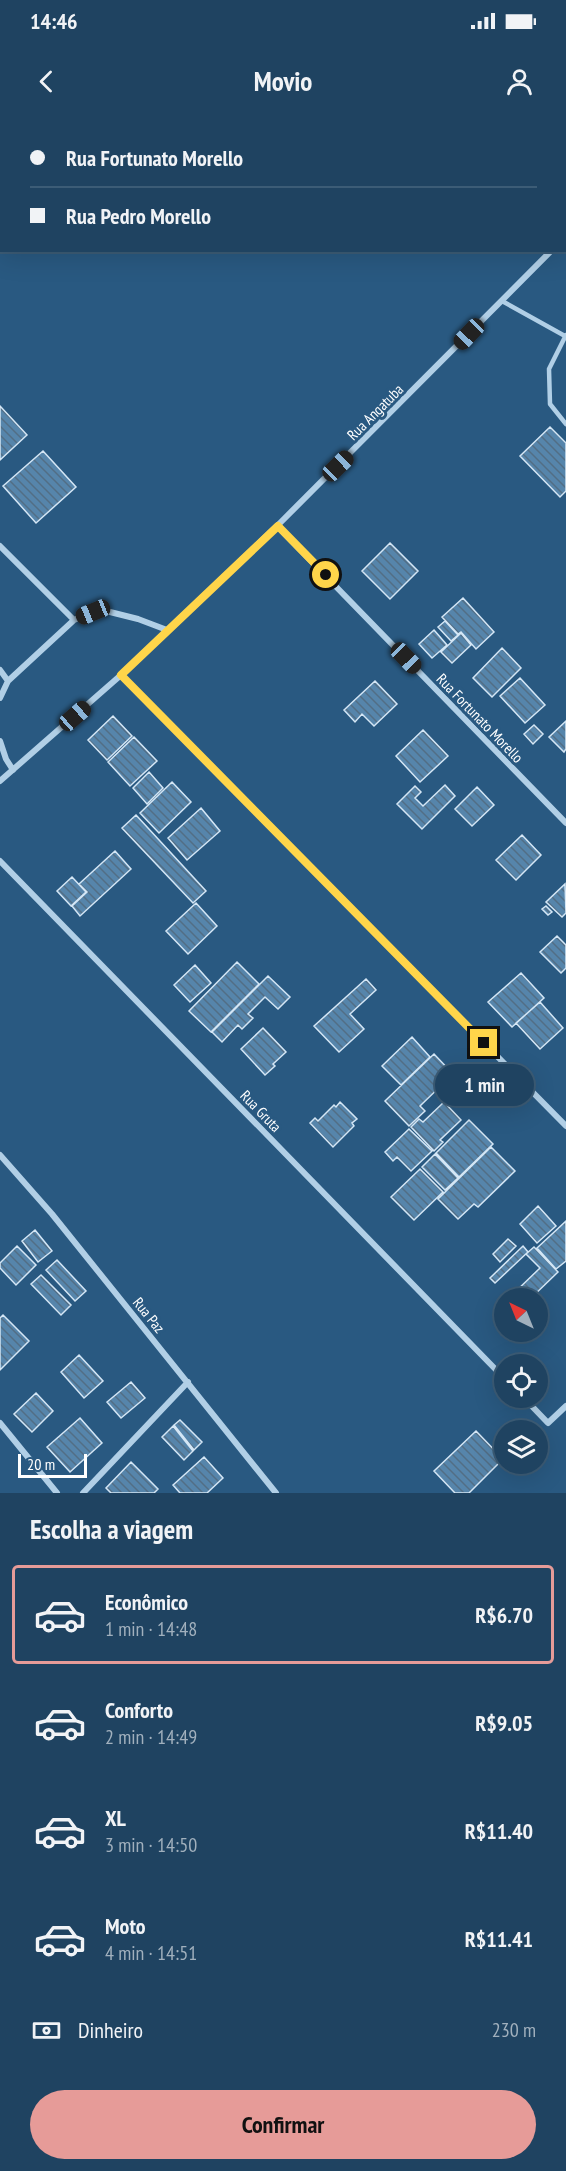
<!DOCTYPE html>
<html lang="pt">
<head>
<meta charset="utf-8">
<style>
	:root { --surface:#1f4361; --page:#2c4e6a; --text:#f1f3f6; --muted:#a1b0bd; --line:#3c5c76; --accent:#e69b98 }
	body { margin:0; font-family:"PT Sans Narrow",sans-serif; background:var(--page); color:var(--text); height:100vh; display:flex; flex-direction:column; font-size:22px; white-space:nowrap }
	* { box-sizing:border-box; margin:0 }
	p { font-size:20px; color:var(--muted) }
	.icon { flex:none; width:33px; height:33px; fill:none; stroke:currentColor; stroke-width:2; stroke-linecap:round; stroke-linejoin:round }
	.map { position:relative; height:1373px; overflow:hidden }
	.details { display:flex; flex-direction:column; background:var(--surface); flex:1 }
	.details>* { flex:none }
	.hud { position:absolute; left:0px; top:0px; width:567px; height:132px; box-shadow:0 6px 24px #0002,0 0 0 2px var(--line); display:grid; align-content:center; height:132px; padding:0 30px; background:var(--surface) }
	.needle { width:39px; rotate:317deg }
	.controls { position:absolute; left:494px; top:1168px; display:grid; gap:12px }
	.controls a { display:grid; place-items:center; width:54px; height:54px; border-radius:50%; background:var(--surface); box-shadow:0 6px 24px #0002,0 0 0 2px var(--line); font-size:30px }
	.scale { position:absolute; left:18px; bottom:15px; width:69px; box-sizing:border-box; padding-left:6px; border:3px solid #fff; border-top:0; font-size:16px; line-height:21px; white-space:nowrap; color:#fff; -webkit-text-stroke:4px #295981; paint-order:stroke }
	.end { position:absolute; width:27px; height:27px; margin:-14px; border:8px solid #ffd54a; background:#111; box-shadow:0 0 0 3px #111 }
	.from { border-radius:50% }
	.bubble { position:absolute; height:42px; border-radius:21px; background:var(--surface); box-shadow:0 6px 24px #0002,0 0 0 2px var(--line); font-size:20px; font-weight:800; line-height:42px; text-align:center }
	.car { position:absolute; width:18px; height:36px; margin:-18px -9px; border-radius:8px; box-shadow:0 0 4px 2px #0007; background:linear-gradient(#222 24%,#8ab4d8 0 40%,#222 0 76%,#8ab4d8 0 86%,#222 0) }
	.hud b { display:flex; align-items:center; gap:21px; height:57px; font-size:22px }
	.hud b+b { border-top:2px solid var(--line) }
	.hud i { width:15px; height:15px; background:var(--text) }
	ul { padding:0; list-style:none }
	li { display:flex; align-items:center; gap:18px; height:99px; margin:0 12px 9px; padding:0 18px; border:3px solid transparent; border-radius:6px }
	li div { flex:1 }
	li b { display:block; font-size:22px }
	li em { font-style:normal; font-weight:800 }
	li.on { border-color:var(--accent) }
	li>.icon { width:54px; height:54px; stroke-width:1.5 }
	h2 { padding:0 30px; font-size:27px; line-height:72px }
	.pay { display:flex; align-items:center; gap:15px; height:66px; padding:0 30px; font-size:22px }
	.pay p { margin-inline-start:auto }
	.action { display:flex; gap:12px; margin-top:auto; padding:12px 30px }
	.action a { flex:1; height:69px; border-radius:36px; background:var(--accent); color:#111; font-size:24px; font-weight:800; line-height:69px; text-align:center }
	.status { display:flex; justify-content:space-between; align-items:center; height:42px; padding:0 30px; background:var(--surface); direction:ltr }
	.status svg { height:16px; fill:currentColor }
	header { display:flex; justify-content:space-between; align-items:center; height:78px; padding:0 30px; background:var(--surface); font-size:27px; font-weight:800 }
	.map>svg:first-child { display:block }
	.building { fill:url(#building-back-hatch); stroke:#d4e6f5; stroke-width:1.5 }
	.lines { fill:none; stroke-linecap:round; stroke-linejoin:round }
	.lane { stroke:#b1cfe6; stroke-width:4.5 }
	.street { stroke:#b1cfe6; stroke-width:6 }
	.route { stroke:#ffd54a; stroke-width:8 }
	.labels { text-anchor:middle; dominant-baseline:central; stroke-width:6; stroke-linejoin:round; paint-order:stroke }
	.street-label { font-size:15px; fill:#fff; stroke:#295981 }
</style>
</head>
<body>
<div class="status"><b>14:46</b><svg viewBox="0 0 49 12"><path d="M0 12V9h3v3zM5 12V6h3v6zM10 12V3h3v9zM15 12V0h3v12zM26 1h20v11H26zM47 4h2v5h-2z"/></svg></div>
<header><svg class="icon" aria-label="back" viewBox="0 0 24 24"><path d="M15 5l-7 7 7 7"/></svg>Movio<svg class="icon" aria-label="person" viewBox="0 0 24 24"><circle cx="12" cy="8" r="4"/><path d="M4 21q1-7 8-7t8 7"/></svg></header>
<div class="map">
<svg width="566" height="1373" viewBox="0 0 566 1373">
	<defs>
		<pattern id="building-back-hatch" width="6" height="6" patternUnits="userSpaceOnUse" patternTransform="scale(1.5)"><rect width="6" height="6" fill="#5685ab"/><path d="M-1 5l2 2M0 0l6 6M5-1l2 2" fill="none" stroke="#526e85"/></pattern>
	</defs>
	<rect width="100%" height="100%" fill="#295981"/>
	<path class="building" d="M0 286 27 315 0 340Z
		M550 307 566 323V371L560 377 520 336Z
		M43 331 76 367 36 403 3 366Z
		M390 423 418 451 390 479 362 451Z
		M463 478 494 512 476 529 461 512 458 514 442 497Z
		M445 501 458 515 451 521 438 507Z
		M434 510 447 525 432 538 419 524Z
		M461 513 471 525 452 543 441 532Z
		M502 528 521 548 492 577 473 558Z
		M520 558 545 585 525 603 500 576Z
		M375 561 397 584 374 606 362 594 355 602 344 590Z
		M113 596 132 616 107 640 88 620Z
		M566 601V629L564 632 549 617Z
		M534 605 543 614 533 624 524 614Z
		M423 610 448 636 420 662 396 636Z
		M134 617 157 641 130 666 108 642Z
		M149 652 163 668 147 684 133 668Z
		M172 662 191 682 159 713 140 693Z
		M445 665 455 676 422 709 397 684 415 666 421 672 415 678 423 686Z
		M477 667 494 685 472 706 455 689Z
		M201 688 220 711 187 740 168 718Z
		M136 695 206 771 193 783 122 708Z
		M522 715 541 735 516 760 496 740Z
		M115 731 131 749 80 796 72 786 87 772 79 764Z
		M72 757 86 772 71 786 57 771Z
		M565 764 566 793 562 797 546 782Z
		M196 783 217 806 188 834 166 811Z
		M546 786 552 792 548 795 542 789Z
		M557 816 566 825V848L561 853 540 832Z
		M237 842 259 864 211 912 189 891Z
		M195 845 211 863 190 882 174 865Z
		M521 853 544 878 512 907 488 882Z
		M268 856 290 877 278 889 265 877 248 894 253 898 242 909 238 905 222 922 212 912Z
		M366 859 376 870 350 894 364 909 339 932 314 906Z
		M540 882 563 908 540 929 516 903Z
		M263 908 286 932 273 944 275 946 265 955 241 929Z
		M412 917 430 937 401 965 382 946Z
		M434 934 453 954 420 986 425 991 409 1006 385 981Z
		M340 982 357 999 352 1003 354 1006 333 1027 310 1003 315 998 318 1001 334 985 336 987Z
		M444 982 461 1000 440 1020 443 1022 434 1031 411 1007 419 999 423 1002Z
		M469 1000 493 1024 459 1057 436 1033Z
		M409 1009 432 1031 411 1051 397 1037 393 1041 385 1032Z
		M491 1027 515 1051 478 1087 474 1084 458 1099 438 1079Z
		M435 1034 458 1058 445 1070 422 1047Z
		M420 1049 443 1072 414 1100 391 1077Z
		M538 1086 556 1106 537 1123 520 1104Z
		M566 1101V1141L556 1149 537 1128Z
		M35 1110 52 1131 38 1142 22 1121Z
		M508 1119 516 1126 500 1142 493 1134Z
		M17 1126 36 1145 16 1165 0 1148V1143Z
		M523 1126 528 1132 495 1163 490 1158Z
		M534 1127 558 1152 530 1179H517L513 1174 540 1148 526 1134Z
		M57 1140 86 1171 75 1181 46 1150Z
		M41 1155 71 1185 61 1195 31 1164Z
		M3 1195 29 1221 0 1250V1198Z
		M79 1235 103 1261 84 1278 61 1252Z
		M131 1262 145 1278 121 1298 107 1282Z
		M36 1273 53 1291 32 1312 14 1294Z
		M80 1298 102 1323 70 1352 47 1327Z
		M180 1300 202 1322 194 1330 174 1305Z
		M173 1306 193 1331 184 1340 162 1317Z
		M476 1311 503 1339 469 1373H455L434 1351Z
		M204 1337 223 1358 207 1373H180L173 1365Z
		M131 1342 158 1369 154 1373H111L106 1368Z"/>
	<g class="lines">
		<path class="lane" d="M502 181 565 216
			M566 215 549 249 550 284 566 304"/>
		<path class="street" d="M277 406 566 703
			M0 426 74 500
			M0 550 8 561
			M121 555 566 1006
			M0 578 8 561 74 500 92 492 106 491 138 499 167 510
			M0 621 6 639 13 650
			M0 661 121 555 277 406 552 130
			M0 741 504 1258
			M0 1035 52 1094 276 1373
			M524 1278 548 1303 566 1286
			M0 1303 57 1373
			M83 1373 188 1262"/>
	</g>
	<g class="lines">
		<path class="route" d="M326 455 278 406 121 555 484 923"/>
	</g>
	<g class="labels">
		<g class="street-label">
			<text transform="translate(375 292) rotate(-45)">Rua Angatuba</text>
			<text transform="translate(480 598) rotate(46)">Rua Fortunato Morello</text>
			<text transform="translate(261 991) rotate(46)">Rua Gruta</text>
			<text transform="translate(149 1195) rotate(51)">Rua Paz</text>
		</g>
	</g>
</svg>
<div class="controls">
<a><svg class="needle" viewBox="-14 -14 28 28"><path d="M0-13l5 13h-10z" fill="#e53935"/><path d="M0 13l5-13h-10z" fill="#a1b0bd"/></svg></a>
<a><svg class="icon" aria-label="locate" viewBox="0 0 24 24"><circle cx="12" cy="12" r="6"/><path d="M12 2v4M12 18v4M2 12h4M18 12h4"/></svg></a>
<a><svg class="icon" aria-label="layers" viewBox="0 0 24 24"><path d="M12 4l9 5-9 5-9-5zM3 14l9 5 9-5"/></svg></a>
</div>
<div class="scale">20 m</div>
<i class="end from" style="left:326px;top:455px"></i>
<i class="end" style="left:484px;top:923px"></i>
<div class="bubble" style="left:435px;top:944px;width:99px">1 min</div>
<i class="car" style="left:469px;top:214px;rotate:224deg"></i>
<i class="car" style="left:338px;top:346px;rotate:46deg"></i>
<i class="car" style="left:93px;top:492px;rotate:248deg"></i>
<i class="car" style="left:406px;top:538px;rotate:136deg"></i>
<i class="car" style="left:75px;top:596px;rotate:49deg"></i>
<div class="hud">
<b><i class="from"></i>Rua Fortunato Morello</b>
<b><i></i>Rua Pedro Morello</b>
</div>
</div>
<section class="details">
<h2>Escolha a viagem</h2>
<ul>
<li class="on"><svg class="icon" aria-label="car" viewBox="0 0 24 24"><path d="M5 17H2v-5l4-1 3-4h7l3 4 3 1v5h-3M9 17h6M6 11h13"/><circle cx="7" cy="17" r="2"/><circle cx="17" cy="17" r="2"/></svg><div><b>Econômico</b><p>1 min · 14:48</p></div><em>R$6.70</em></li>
<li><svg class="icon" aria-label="car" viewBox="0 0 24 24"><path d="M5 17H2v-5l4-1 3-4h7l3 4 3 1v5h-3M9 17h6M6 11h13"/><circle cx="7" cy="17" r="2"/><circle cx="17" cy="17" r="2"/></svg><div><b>Conforto</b><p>2 min · 14:49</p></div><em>R$9.05</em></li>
<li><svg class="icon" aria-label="car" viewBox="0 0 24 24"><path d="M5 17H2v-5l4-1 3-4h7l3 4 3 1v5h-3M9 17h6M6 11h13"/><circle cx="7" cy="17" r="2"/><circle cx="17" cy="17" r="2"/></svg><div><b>XL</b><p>3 min · 14:50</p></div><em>R$11.40</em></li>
<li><svg class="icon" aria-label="car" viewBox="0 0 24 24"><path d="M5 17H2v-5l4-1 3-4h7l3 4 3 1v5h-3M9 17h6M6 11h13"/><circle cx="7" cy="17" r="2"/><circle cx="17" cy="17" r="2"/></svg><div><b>Moto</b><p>4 min · 14:51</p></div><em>R$11.41</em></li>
</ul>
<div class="pay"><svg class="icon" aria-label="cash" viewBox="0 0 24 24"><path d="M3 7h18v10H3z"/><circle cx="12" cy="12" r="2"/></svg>Dinheiro<p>230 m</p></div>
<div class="action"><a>Confirmar</a></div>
</section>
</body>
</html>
